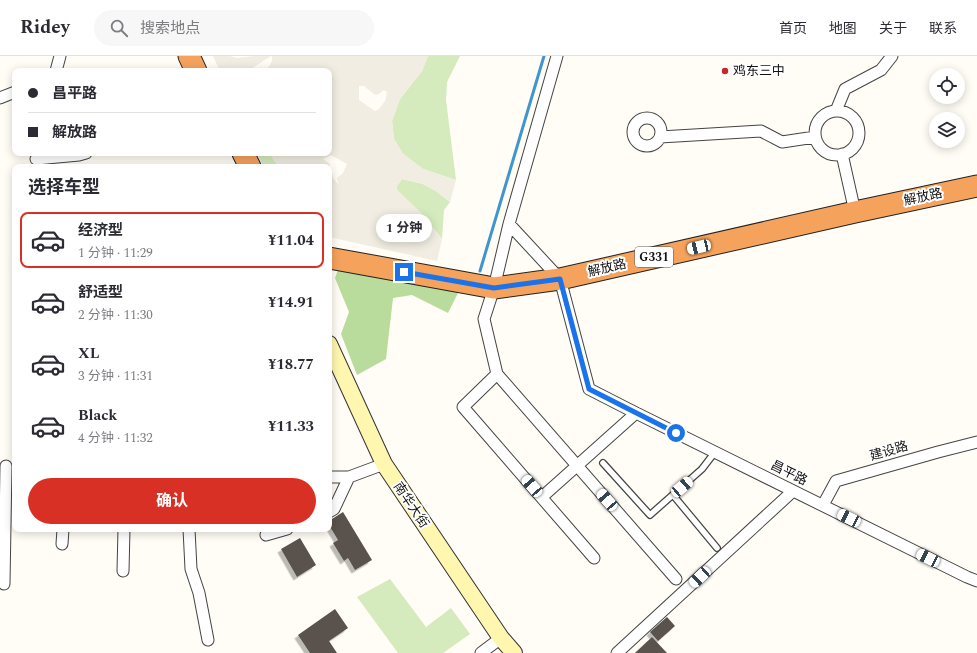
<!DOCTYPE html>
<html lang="zh">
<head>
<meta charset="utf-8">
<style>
	:root { --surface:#fff; --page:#f7f7f7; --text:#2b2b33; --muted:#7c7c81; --line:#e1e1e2; --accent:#d93025 }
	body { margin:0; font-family:Spectral,"Noto Sans SC",serif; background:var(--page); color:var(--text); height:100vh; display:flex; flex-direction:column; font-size:15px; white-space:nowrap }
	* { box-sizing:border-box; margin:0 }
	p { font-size:13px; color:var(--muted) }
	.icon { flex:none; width:22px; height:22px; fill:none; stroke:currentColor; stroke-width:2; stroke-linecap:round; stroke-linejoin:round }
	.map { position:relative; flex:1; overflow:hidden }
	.details { position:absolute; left:12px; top:108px; width:320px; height:368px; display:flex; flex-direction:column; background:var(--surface); border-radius:8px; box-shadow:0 2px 10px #0003 }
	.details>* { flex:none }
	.hud { position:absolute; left:12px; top:12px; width:320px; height:88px; border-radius:8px; box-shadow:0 2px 10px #0003; display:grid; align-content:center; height:88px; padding:0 16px; background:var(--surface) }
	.controls { position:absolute; left:929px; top:12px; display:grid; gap:8px }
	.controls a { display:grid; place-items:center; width:36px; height:36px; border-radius:50%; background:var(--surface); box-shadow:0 2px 10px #0003; font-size:20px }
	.end { position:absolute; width:18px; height:18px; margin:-9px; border:5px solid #1a73e8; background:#fff; box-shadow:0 0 0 2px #fff }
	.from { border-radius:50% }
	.bubble { position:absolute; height:28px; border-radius:14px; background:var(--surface); box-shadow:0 2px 10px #0003; font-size:13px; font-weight:700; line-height:28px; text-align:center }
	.car { position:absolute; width:12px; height:24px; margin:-12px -6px; border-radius:5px; box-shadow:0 0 3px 1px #0007; background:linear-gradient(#fff 24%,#345 0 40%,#fff 0 76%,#345 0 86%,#fff 0) }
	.hud b { display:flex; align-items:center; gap:14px; height:38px; font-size:15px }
	.hud b+b { border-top:1px solid var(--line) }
	.hud i { width:10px; height:10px; background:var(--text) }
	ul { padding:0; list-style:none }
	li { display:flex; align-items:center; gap:12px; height:56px; margin:0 8px 6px; padding:0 8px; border:2px solid transparent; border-radius:8px }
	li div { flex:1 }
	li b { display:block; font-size:15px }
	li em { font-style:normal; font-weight:700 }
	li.selected { border-color:var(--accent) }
	li>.icon { width:36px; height:36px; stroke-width:1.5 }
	h2 { padding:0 16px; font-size:18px; line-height:48px }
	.cta { display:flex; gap:8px; margin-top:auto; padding:8px 16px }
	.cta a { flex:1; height:46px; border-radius:24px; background:var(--accent); color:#fff; font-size:16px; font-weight:700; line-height:46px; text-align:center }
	header { display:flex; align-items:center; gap:24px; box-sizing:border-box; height:56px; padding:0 20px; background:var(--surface); border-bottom:1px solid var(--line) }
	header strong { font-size:19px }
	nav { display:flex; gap:22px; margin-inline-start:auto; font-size:14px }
	.search { width:280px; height:36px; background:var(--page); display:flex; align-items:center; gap:10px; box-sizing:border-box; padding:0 14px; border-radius:22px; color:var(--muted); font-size:15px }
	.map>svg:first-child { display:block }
	.green { fill:#d5ebbd }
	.forest { fill:#b9dc9c }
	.plaza { fill:#f1ede2; fill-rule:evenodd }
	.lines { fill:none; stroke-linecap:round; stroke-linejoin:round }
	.stream { stroke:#3f96cf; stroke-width:3 }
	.building { fill:#5a524d; filter:url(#shadow) }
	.lane-casing { stroke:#444; stroke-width:8 }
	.street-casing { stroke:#444; stroke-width:13 }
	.secondary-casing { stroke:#333; stroke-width:18 }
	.highway-casing { stroke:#222; stroke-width:23 }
	.lane { stroke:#fff; stroke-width:5.5 }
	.street { stroke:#fff; stroke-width:11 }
	.secondary { stroke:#fff6b0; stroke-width:16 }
	.highway { stroke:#f5a25d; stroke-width:21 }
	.route { stroke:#1a73e8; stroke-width:5 }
	.poi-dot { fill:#c4262e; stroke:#fff; stroke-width:1.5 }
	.labels { text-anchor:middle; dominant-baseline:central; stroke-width:4; stroke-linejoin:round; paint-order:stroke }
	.shield { fill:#fff; stroke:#585858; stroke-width:1 }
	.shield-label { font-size:12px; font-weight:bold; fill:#111 }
	.poi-label { font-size:13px; fill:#111; stroke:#fff; text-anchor:start }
	.street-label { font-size:13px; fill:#111; stroke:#fff }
</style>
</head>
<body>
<header>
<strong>Ridey</strong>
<div class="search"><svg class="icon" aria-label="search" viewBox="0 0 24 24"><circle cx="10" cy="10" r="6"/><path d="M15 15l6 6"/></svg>搜索地点</div>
<nav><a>首页</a><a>地图</a><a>关于</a><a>联系</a></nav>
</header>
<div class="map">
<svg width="977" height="597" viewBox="0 0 977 597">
	<defs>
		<filter id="shadow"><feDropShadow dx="-3.5" dy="3.5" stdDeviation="0" flood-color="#0004"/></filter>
	</defs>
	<rect width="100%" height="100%" fill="#fffdf5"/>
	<path class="green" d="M428 0H460L447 26 446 44 456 124 423 113 403 98 394 83 392 65 400 43 422 15Z
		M257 97H269L279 111H267L263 110Z
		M402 123 423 128 436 135 450 146 444 154 442 183 420 156 397 134V130Z
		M390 523 426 571 451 552 470 578 443 597H398L357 541Z"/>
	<path class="forest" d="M341 205 459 235 448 257 412 239 393 242 386 303 357 319 341 278 349 256 335 222Z"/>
	<path class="plaza" d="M213 0H230L237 2 255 0H271L248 15H239L219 13Z
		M272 0H428L422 15 400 43 392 65 394 83 403 98 423 113 456 124 450 146 436 135 423 128 402 123 397 130V134L420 156 442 183 437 205 329 181V111H279L269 97H329V15H263L268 12 272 5ZM359 30H364L375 39 379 38 384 34 387 36 385 45 379 53 375 55 359 44ZM331 99 347 108 343 117 337 122 339 129 333 122 329 107 323 103Z"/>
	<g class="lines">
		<path class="stream" d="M480 215 544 0"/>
	</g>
	<path class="building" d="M343 456 372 504 355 514 348 502 344 505 333 487 338 484 329 469V465Z
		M300 482 316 509 297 521 281 493Z
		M335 553 348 572 329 585 337 597H310L298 579Z
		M667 561 675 570 658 585 650 576Z
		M652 581 667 597H635Z"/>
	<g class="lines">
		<defs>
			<path id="lane" d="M603 407 650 459 702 413 715 396
				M673 439 717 492"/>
			<path id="street" d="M557 0 509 168 494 232 484 263 497 318 676 523
				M56 15 60 0
				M0 42 15 36
				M836 55 845 33 881 14 892 0
				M815 77a22 22 0 1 1 44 0a22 22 0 1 1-44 0Z
				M633 76a14 14 0 1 1 28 0a14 14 0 1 1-28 0Z
				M660 81 761 75 782 86 815 81
				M842 98 855 156
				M36 103 79 99 86 97
				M509 168 560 223 589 333 632 355 967 521 977 525
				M497 318 463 351 594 502
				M329 421H349L384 408
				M542 441 636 357
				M823 449 836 425 938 396 977 386
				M329 456 334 453 349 421
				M189 473 191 513 199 537 208 584
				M266 479 287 473
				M62 488 63 473
				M123 515 124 473
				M4 528 6 410
				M481 597 501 582
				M617 597 793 435"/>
			<path id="secondary" d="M329 288 384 408 501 582 514 597"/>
			<path id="highway" d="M189 0 196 15
				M243 97 250 111
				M329 202 494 232 560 223 855 156 977 130"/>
		</defs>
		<use href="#lane" class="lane-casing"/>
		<use href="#street" class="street-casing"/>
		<use href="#secondary" class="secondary-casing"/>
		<use href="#highway" class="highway-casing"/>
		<use href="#lane" class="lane"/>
		<use href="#street" class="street"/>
		<use href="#secondary" class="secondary"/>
		<use href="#highway" class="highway"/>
	</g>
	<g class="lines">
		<path class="route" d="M404 216 494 232 560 223 589 333 676 377"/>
	</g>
	<circle class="poi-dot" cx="725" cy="15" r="4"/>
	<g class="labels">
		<rect class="shield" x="635" y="191" width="38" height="20" rx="3"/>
		<g class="shield-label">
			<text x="654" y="201">G331</text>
		</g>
		<g class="poi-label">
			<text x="733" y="15">鸡东三中</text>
		</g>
		<g class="street-label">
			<text transform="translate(923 141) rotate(-12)">解放路</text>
			<text transform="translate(607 212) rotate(-13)">解放路</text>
			<text transform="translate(889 395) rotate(-16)">建设路</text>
			<text transform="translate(789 417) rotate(26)">昌平路</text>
			<text transform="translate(411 449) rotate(56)">南华大街</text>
		</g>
	</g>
</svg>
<div class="controls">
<a><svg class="icon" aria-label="locate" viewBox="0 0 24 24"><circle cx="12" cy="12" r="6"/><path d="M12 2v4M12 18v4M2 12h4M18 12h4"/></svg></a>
<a><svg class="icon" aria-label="layers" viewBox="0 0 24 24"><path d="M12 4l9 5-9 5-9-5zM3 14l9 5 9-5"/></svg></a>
</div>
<i class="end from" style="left:676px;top:377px"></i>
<i class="end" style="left:404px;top:216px"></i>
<div class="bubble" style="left:376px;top:158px;width:56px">1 分钟</div>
<i class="car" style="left:699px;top:191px;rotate:257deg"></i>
<i class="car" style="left:532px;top:430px;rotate:319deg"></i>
<i class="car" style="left:682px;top:431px;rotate:49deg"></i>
<i class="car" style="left:607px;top:444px;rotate:319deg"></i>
<i class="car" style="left:849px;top:462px;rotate:296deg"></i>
<i class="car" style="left:928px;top:502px;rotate:296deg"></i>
<i class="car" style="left:700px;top:521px;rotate:227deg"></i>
<div class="hud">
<b><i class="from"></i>昌平路</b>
<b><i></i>解放路</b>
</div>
<section class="details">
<h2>选择车型</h2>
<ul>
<li class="selected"><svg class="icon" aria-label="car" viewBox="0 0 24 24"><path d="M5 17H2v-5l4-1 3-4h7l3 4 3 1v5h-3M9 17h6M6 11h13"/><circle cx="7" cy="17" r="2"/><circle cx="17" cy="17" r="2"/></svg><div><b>经济型</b><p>1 分钟 · 11:29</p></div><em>¥11.04</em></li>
<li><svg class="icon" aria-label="car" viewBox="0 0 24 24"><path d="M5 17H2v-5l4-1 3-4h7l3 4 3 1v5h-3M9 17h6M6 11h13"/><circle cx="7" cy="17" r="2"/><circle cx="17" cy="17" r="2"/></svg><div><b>舒适型</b><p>2 分钟 · 11:30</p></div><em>¥14.91</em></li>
<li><svg class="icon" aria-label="car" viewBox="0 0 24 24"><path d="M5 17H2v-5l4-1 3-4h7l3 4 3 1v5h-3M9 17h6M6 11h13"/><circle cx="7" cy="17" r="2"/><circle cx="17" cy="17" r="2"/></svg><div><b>XL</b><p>3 分钟 · 11:31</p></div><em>¥18.77</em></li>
<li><svg class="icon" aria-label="car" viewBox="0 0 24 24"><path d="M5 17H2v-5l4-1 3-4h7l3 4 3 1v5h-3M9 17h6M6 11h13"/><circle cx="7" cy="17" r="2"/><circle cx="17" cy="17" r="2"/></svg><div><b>Black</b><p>4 分钟 · 11:32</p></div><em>¥11.33</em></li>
</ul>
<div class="cta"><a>确认</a></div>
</section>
</div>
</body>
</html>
